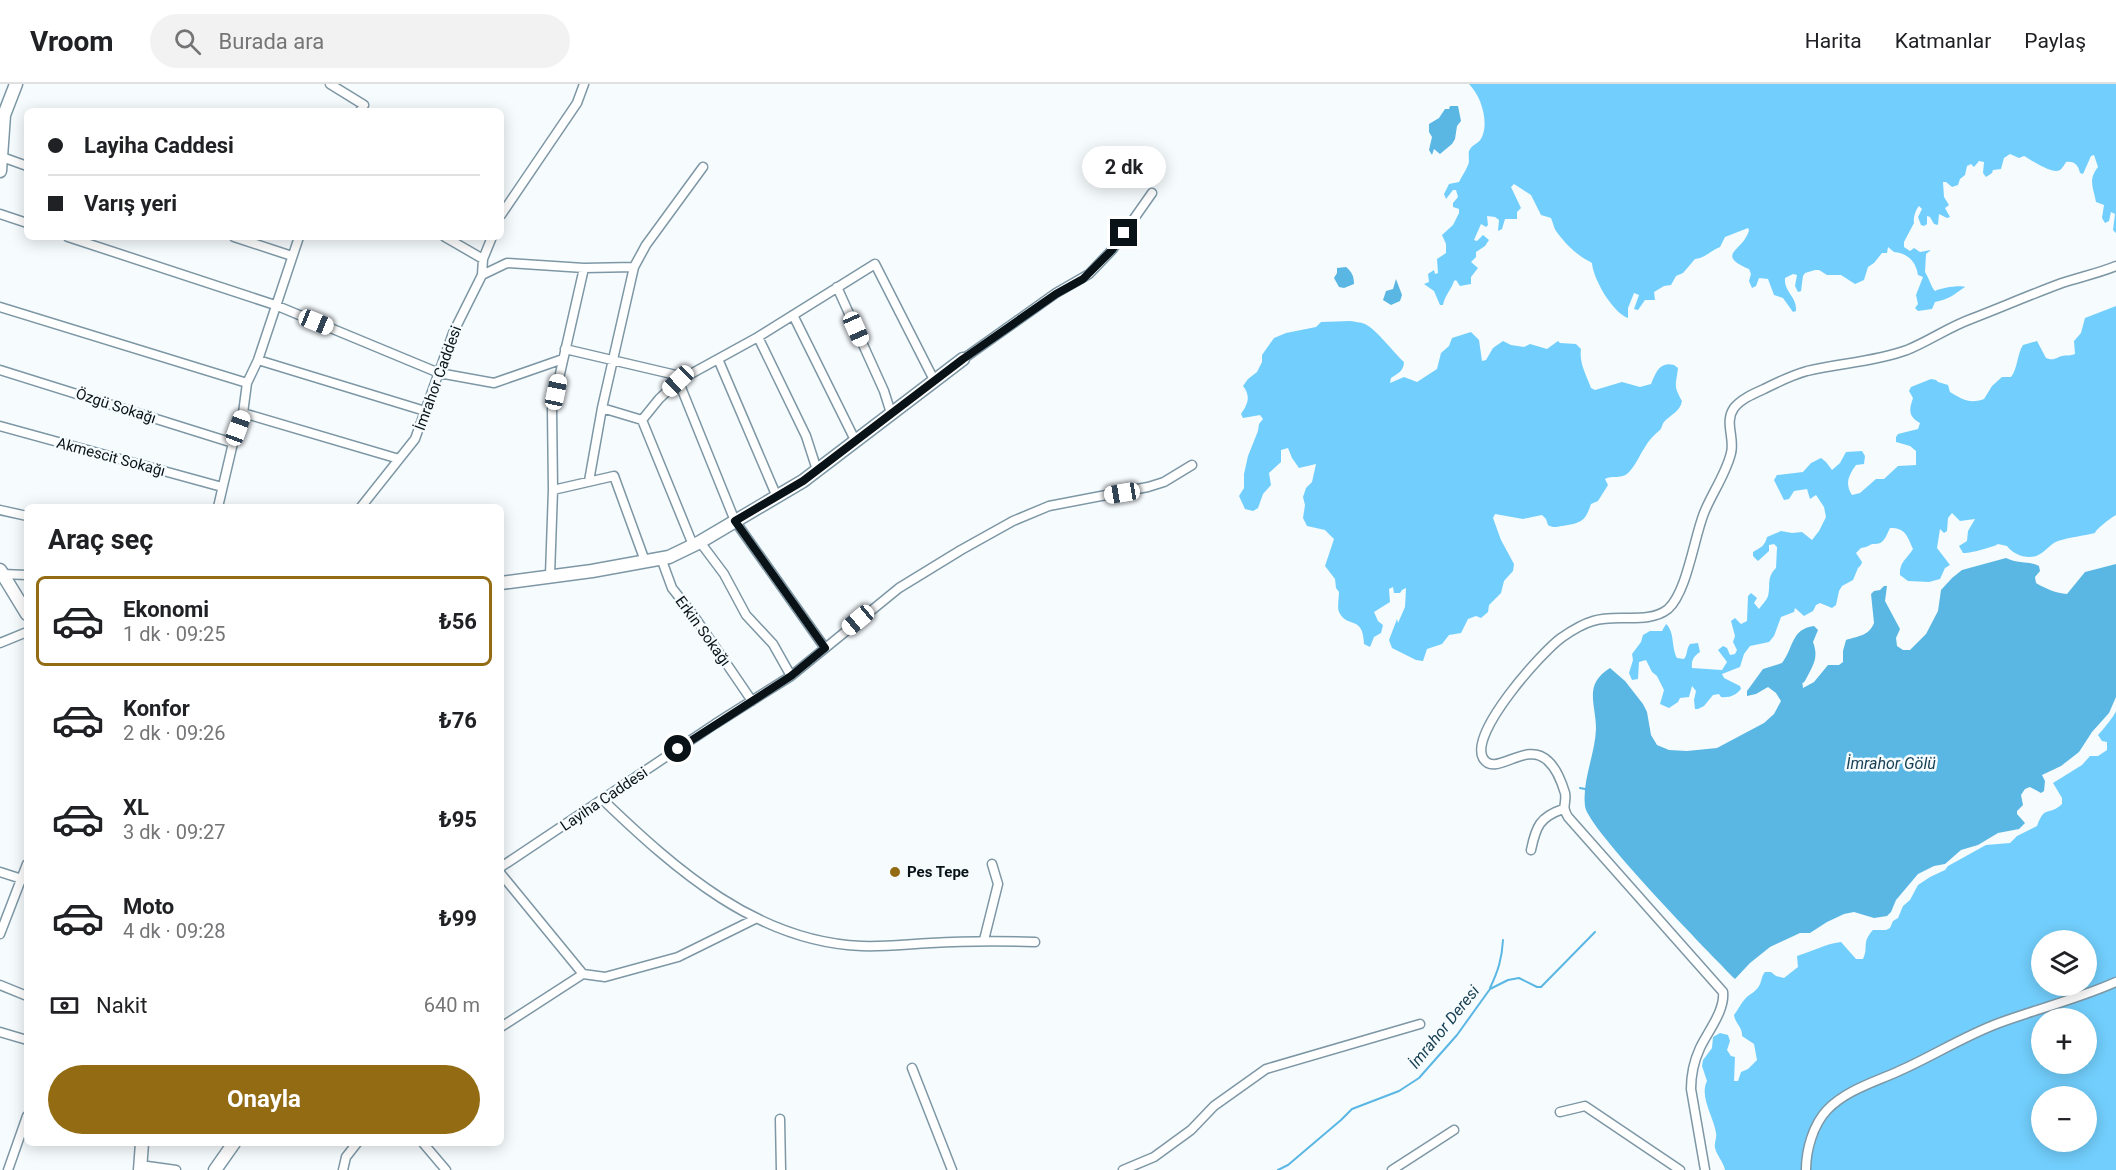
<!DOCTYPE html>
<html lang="tr">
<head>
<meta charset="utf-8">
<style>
	:root { --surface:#fff; --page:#f2f2f2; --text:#202124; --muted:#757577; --line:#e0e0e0; --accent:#926b13 }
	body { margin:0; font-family:Roboto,sans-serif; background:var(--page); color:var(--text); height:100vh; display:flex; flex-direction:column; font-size:22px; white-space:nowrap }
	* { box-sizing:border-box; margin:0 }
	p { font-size:20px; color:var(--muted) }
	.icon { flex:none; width:33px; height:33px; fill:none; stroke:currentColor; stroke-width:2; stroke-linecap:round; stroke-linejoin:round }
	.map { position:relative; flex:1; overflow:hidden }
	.drawer { position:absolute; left:24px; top:420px; width:480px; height:642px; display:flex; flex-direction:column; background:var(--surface); border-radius:9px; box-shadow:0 3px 15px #0003 }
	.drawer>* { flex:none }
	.banner { position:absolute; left:24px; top:24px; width:480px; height:132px; border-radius:9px; box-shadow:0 3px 15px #0003; display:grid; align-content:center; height:132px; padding:0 24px; background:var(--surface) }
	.tools { position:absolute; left:2031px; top:846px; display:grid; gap:12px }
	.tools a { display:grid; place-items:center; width:66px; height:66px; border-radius:50%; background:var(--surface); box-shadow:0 3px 15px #0003; font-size:30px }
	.end { position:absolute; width:27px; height:27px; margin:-14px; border:8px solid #081217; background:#fff; box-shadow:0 0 0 3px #fff }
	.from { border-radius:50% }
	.bubble { position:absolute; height:42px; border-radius:21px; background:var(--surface); box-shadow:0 3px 15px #0003; font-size:20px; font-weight:700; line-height:42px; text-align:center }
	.car { position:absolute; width:18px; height:36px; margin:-18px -9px; border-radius:8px; box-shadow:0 0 4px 2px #0007; background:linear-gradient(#fff 24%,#345 0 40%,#fff 0 76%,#345 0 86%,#fff 0) }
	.banner b { display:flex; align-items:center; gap:21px; height:57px; font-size:22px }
	.banner b+b { border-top:2px solid var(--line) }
	.banner i { width:15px; height:15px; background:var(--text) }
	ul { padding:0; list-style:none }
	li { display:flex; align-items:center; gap:18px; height:90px; margin:0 12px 9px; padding:0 12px; border:3px solid transparent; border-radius:9px }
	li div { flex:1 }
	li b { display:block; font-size:22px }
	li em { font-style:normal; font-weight:700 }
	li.active { border-color:var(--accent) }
	li>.icon { width:54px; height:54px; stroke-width:1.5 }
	h2 { padding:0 24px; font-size:27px; line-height:72px }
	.pay { display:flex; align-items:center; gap:15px; height:66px; padding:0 24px; font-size:22px }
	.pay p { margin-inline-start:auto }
	.action { display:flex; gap:12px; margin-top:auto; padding:12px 24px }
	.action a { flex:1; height:69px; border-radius:36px; background:var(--accent); color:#fff; font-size:24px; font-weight:700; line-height:69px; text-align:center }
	header { display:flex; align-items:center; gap:36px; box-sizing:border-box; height:84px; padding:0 30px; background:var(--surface); border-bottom:2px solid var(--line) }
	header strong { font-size:28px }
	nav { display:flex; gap:33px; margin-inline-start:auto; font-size:21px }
	.search { width:420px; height:54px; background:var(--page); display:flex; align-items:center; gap:15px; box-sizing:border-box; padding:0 21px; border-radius:33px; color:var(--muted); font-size:22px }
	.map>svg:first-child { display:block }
	.forest { fill:#72cffd; fill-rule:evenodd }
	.water { fill:#5ab7e4 }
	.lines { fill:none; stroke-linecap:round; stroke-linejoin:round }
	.stream { stroke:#5ab7e4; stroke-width:2 }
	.street-casing { stroke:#7d97a5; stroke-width:11 }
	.secondary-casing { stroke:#7d97a5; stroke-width:15 }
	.street { stroke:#fff; stroke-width:8 }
	.secondary { stroke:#fff; stroke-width:12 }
	.route { stroke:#081217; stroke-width:8 }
	.poi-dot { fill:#926b13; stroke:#f6fbfe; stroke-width:2 }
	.labels { text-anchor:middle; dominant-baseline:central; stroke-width:5; stroke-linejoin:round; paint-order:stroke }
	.street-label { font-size:15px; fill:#081217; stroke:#f6fbfe }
	.poi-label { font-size:15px; font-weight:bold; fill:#081217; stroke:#f6fbfe; text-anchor:start }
	.water-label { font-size:16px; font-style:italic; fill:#163f52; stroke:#f6fbfe }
</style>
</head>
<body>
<header>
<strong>Vroom</strong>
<div class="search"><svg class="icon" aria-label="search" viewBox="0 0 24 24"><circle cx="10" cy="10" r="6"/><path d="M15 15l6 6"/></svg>Burada ara</div>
<nav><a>Harita</a><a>Katmanlar</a><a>Paylaş</a></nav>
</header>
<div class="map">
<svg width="2116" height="1086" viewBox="0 0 2116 1086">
	<rect width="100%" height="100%" fill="#f6fbfe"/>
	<path class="forest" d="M1469 0H2116V149L2113 146 2115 130 2111 128 2109 137 2105 139 2102 134 2104 121 2096 118C2093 102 2088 96 2098 83L2094 71 2091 72 2083 90 2080 89C2078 81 2075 77 2066 78 2065 80 2061 86 2060 86 2053 91 2031 76 2024 72L2019 74 2010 70 2004 74 2001 85 1993 86 1992 89 1986 93 1983 89 1984 78 1979 77 1974 83 1971 80 1967 82 1965 91 1960 95 1958 101 1952 103 1946 98H1943L1944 113 1949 121 1945 124 1950 133 1947 134 1939 130 1938 141 1934 140 1930 133 1927 132V140L1924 142 1921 141 1918 133 1922 125 1919 122C1916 125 1913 134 1914 139L1904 158V163L1910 167 1914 164 1920 168 1931 166 1926 170 1925 188C1929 194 1931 203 1935 207 1941 204 1959 201 1965 203 1953 211 1950 215 1935 218L1932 225 1918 227 1915 224 1918 220 1916 211 1923 193 1918 191C1916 177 1907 169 1894 168L1888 163 1887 169H1882L1874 179 1868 183 1864 196 1855 200 1841 191H1827L1819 186H1815L1805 189 1803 192 1801 207 1798 208 1795 202 1797 191 1793 190 1785 194C1784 209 1797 212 1796 227L1793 228 1783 214 1774 211 1768 195 1759 194 1756 202 1752 204 1749 197 1751 190 1749 185C1714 170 1744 167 1749 146L1748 144 1725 153 1720 163C1712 166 1703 175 1695 175L1683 189 1676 192 1671 201 1664 202 1654 208 1655 216H1645L1638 226 1634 225 1639 211 1634 209 1628 224V234C1613 229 1593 195 1592 179 1577 171 1567 162 1556 147 1554 144 1553 139 1551 134L1541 131 1531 111 1514 100 1511 103 1521 124 1517 128V135H1505L1502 145 1498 147 1499 136 1495 133 1487 132 1488 141 1486 143 1481 140 1474 156 1477 157 1483 151 1489 156 1485 162 1476 168V173L1471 178 1478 184 1471 193V200L1460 202 1456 196 1454 197C1451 206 1445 211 1443 221H1440L1434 207 1424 200 1429 198 1428 190 1434 186 1435 190 1438 189 1437 175 1446 169V160L1442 151 1453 141 1459 129V125L1453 123V119L1458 113 1456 106H1453L1446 115 1444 110 1449 100 1459 98C1462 92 1466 86 1468 81 1470 77 1468 71 1469 67 1472 60 1479 60 1482 53 1489 37 1481 12 1469 0Z
		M2116 222V431C2112 433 2096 445 2095 449 2083 452 2070 453 2058 457 2050 460 2047 466 2040 470 2030 477 2013 471 2007 462L1998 460C1994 463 1968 470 1963 469L1959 462 1967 457 1968 447 1975 435 1960 437 1952 429 1948 434 1947 447 1944 449 1940 445 1937 464 1950 481 1945 484 1940 495 1929 498 1908 497 1900 491C1899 478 1907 475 1913 465 1907 452 1906 444 1890 444 1885 454 1884 461 1872 460L1866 463 1861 464 1856 469 1862 478 1861 481 1858 484 1853 496 1842 502 1839 507 1836 521 1832 524 1820 519 1816 521 1813 527 1804 532 1795 524 1794 528 1781 533 1774 552 1769 558 1750 562 1744 570 1740 583 1722 590 1724 594 1740 602 1741 605C1736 611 1730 614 1721 613L1719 610 1713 611 1704 622 1698 625H1695L1694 616 1696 607 1692 602 1689 613 1680 614 1678 618 1669 624 1660 620 1664 606 1657 592 1652 588 1646 576 1639 578 1638 595 1632 596 1629 589 1633 576 1632 570 1641 558 1643 551 1650 547H1662L1666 540C1675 548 1671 563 1677 574L1684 575C1688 570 1686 565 1690 560L1698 559 1700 568C1694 572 1691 576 1692 584L1722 586 1727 578 1718 566 1723 562 1727 564 1730 571 1735 570 1737 566 1733 558 1735 552 1731 537 1735 534 1741 540 1747 537 1748 512 1751 509 1757 514 1754 519 1759 525C1761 522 1767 516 1768 512 1771 501 1766 494 1776 484L1777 463 1774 460 1769 461V467L1758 477 1753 472V468C1760 464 1765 462 1767 453L1781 447 1792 449 1802 448 1812 456 1819 447 1826 433 1824 423 1816 411 1810 415 1807 405 1794 407 1789 415 1784 416 1774 396 1777 391 1803 388 1811 379 1821 374 1826 378 1832 386 1840 379 1846 368 1862 367 1865 372 1864 380 1856 381C1848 392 1845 400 1852 411L1860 409 1876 395H1884L1898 382 1916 381V367L1910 362 1896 358V353L1898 350 1918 345 1920 339C1908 332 1909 326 1913 314L1909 307 1911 303 1931 295 1936 296 1938 298 1948 301 1950 308C1963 316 1970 320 1984 315L1992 302 2002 293H2011C2018 284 2017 270 2023 261L2037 257 2046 274C2054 277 2055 274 2062 272 2066 271 2071 272 2075 270L2074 257 2081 249 2085 234Z
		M1350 237C1355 238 1360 238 1365 240 1376 245 1394 269 1404 278 1404 287 1397 290 1391 294L1390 299 1404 293 1417 298 1437 285 1441 269 1449 262 1452 254 1471 248 1479 256 1482 277 1486 276 1493 264 1503 257 1511 261 1524 263 1530 260 1547 265 1558 257 1560 259 1576 260 1581 265C1579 279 1586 290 1591 304L1595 306 1622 298 1640 303 1651 300C1656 288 1660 277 1674 281L1678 284C1676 302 1673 301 1682 317 1680 328 1671 330 1664 338 1662 340 1662 344 1660 346 1654 351 1649 356 1645 363 1639 372 1635 383 1627 390 1620 395 1612 391 1605 395L1608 401 1598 417 1591 420C1585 438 1581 439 1562 442 1556 443 1553 444 1548 441L1546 435 1542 431 1523 435 1495 430 1493 434 1501 456 1514 480 1513 487 1504 497 1501 509 1489 521 1488 528 1481 534 1476 532 1468 535 1461 549 1449 551 1442 560 1427 565 1423 577 1416 576 1392 564 1389 556 1397 535 1398 539 1405 523 1406 504 1402 506 1400 509H1394L1393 503 1389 505 1390 518 1374 528 1378 537 1383 541 1381 549 1374 553 1370 563 1364 560C1363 530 1347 545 1339 528 1337 523 1339 514 1339 508L1336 504 1335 495 1325 482 1334 455 1325 446 1307 442 1303 434 1305 421 1303 413 1306 404 1312 398 1316 380 1299 384 1292 374 1288 364 1281 366V378L1269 389 1271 401 1263 410 1258 424 1253 427 1245 425 1239 412 1244 404V390L1248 372 1258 347 1259 340 1263 335 1260 331 1243 334 1241 330C1248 320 1251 312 1243 302L1248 295 1257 288 1262 278V271L1274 254 1286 249 1316 243 1321 238Z
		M2116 627V1086H1725C1723 1077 1717 1072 1715 1064 1714 1059 1717 1054 1716 1049 1714 1033 1699 1013 1707 997L1702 982 1703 976 1712 964 1713 953 1720 949 1728 951 1730 957 1727 966 1731 972 1735 973 1734 997H1738L1741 988 1748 985 1757 976 1754 960 1742 952C1743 944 1735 939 1734 931 1738 926 1741 919 1745 915 1749 910 1756 908 1759 902 1762 897 1761 893 1765 888H1771L1776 892 1784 894 1798 883 1797 872C1813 867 1825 860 1841 858L1856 875H1863C1869 863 1861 859 1873 846H1886L1890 844 1893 837 1898 834 1903 822 1910 816 1918 801 1930 793 1945 786 1948 782 1986 761 2010 759 2017 752 2037 742C2045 720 2048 733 2062 720V714L2053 699 2082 681 2090 672H2098L2107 666V658L2102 657 2098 651C2102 647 2115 631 2116 627ZM2042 856H2086V902H2042ZM2042 934H2086V980H2042ZM2042 1012H2086V1058H2042Z"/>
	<path class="water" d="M1450 22H1458L1461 37 1457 42 1455 55 1452 60 1440 70 1434 65 1432 71 1429 66 1432 53 1429 48V40L1439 34 1445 25H1449Z
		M1346 183C1352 188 1354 192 1354 200L1344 204 1339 203 1334 194 1337 189V184Z
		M1396 195 1402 211 1400 217 1391 221 1383 216 1386 207 1393 205Z
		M2006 474C2018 480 2031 477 2039 482L2040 487 2035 493 2036 499C2046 505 2056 509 2067 510L2085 488 2116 480V613L2109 629 2092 648 2079 668 2061 682 2042 691 2045 697 2044 707 2041 709 2030 703 2025 705 2021 711 2023 721 2017 727V730L2025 739 2019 745 1998 749 1978 761 1961 766 1945 780 1934 782 1918 790 1896 816 1891 828 1887 832 1874 834 1854 828 1844 830 1827 838 1810 849H1800L1770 863 1750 879 1735 895C1713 873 1586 743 1585 722 1582 696 1595 671 1596 645 1596 619 1583 601 1610 584L1625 597 1643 620 1647 628 1651 651 1657 661 1669 666 1687 667 1717 664 1764 639 1774 630 1781 617 1776 609 1768 603 1756 610 1747 612V607L1763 585 1782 579C1794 563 1791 545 1814 542L1818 546 1813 558C1819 574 1813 581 1806 595 1802 603 1802 594 1803 604L1814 598 1828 581H1839L1843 578V567L1846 556C1858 552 1869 552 1874 539L1871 510 1874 507 1880 506 1884 502H1887L1885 517 1900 545 1896 554 1897 562 1903 566H1910L1926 550 1938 527 1941 506 1952 494 1962 486Z"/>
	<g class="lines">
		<path class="stream" d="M1580 704 1585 705
			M1490 904C1498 887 1502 875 1503 856
			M1278 1086 1288 1081 1341 1036 1352 1025 1399 1007 1419 994 1457 951 1490 905 1508 896 1519 894 1537 903H1541L1595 848"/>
		<defs>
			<path id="street" d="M330 0 364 21 360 27
				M2 73 27 82
				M0 130 27 139
				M501 131 577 19 584 0
				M68 153 275 221 439 289 494 299 563 275
				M234 153 292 172
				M445 153 483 175
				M482 191 507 179 584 184 634 183
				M837 203 884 307 891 329
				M0 223 247 299
				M793 231 855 356
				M758 253 806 352 817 386
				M565 265 676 291 735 437 825 564
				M718 275 777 413
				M963 275 1056 209 1089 190 1112 166 1152 109
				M258 276 425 327
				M0 286 233 359
				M602 324 642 336 693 461
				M243 329 399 375
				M642 336 659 315 678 297 758 253 875 180 934 296
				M0 342 222 403
				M589 397 602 324 634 183 646 161 703 83
				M553 406 614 392 645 477
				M218 423 233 359 243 329 247 299 258 276 299 153
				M361 423 415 355 453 249 482 191 483 175 492 153
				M0 426 27 432
				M700 458 724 490 746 531 773 560 791 592
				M661 474 672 504 694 532 752 617
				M2 490 27 491
				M550 491 553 406 552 325 584 184
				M0 559 27 548
				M603 716C676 786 757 858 862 862 885 863 908 860 931 859 966 857 1000 857 1035 858
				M1531 766C1536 742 1540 733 1563 725
				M501 783 715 640 791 592 899 504 961 466 1013 437 1049 422 1148 403 1164 398 1192 381
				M0 788 25 796
				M501 790 583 890
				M0 850 27 780
				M984 856 998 800 992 780
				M0 901 27 912
				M501 943 583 890 605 893 678 873 755 835
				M0 948 27 956
				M912 984 952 1086
				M1560 1028 1585 1022 1680 1086
				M780 1035 781 1086
				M423 1059 446 1086
				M140 1081 176 1086
				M8 1086 27 1032
				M343 1086 346 1073 357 1059
				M1123 1086 1154 1073 1191 1046 1214 1022 1266 985 1420 940
				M1392 1086 1454 1046
				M1705 1086 1691 1005C1691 990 1694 977 1700 964 1708 947 1725 927 1723 908L1568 733C1561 722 1567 719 1565 709 1562 699 1556 684 1548 677 1526 655 1495 695 1483 674 1469 649 1541 569 1561 554 1571 547 1582 540 1593 537 1616 529 1648 541 1668 525 1687 508 1694 454 1704 429 1712 409 1726 390 1731 369 1735 354 1724 338 1734 324 1741 315 1753 310 1764 305 1778 298 1792 291 1807 287 1840 279 1874 278 1907 266 1929 257 1949 243 1971 235 2002 223 2032 210 2062 199 2080 193 2099 189 2116 182
				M1806 1086C1806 1066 1813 1041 1827 1026 1846 1006 1875 998 1899 987 1933 972 1964 952 1999 939 2037 925 2078 915 2116 898"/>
			<path id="secondary" d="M0 87 4 31 16 0
				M0 486 27 530
				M501 499 592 487 669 473 700 458 803 397 963 275
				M140 1086 142 1059
				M215 1086 234 1059"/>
		</defs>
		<use href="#street" class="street-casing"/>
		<use href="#secondary" class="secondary-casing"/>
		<use href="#street" class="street"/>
		<use href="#secondary" class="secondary"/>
	</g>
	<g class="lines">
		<path class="route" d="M678 665 791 592 825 564 735 437 803 397 963 275 1056 210 1083 195 1112 166 1124 149"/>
	</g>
	<circle class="poi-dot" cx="895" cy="788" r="6"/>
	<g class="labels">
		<g class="street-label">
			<text transform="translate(438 294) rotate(-70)">İmrahor Caddesi</text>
			<text transform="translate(116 322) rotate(18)">Özgü Sokağı</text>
			<text transform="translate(111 373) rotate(15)">Akmescit Sokağı</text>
			<text transform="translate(703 547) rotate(54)">Erkin Sokağı</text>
			<text transform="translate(604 715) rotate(-34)">Layiha Caddesi</text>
		</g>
		<g class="poi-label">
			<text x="907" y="788">Pes Tepe</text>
		</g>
		<g class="water-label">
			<text x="1891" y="679">İmrahor Gölü</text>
			<text transform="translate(1444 943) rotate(-51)">İmrahor Deresi</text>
		</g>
	</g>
</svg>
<div class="tools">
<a><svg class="icon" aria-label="layers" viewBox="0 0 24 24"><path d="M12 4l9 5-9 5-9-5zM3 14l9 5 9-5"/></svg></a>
<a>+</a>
<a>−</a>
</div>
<i class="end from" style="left:678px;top:665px"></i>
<i class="end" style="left:1124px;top:149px"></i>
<div class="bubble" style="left:1082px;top:62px;width:84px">2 dk</div>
<i class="car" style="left:316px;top:238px;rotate:112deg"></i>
<i class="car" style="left:856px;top:245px;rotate:156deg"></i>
<i class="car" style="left:678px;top:297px;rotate:226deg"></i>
<i class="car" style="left:556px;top:308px;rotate:12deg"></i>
<i class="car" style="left:238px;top:344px;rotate:20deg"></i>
<i class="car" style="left:1122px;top:409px;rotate:261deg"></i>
<i class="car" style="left:858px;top:536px;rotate:230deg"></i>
<div class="banner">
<b><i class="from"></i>Layiha Caddesi</b>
<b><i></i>Varış yeri</b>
</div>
<section class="drawer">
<h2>Araç seç</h2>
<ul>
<li class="active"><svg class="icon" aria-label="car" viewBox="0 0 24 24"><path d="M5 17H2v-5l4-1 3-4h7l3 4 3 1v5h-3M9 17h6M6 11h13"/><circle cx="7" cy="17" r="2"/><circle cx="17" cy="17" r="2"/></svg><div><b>Ekonomi</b><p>1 dk · 09:25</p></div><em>₺56</em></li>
<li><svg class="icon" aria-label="car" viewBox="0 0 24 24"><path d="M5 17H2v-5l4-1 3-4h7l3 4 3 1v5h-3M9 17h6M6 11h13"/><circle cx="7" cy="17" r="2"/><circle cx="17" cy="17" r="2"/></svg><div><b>Konfor</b><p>2 dk · 09:26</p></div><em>₺76</em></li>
<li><svg class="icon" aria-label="car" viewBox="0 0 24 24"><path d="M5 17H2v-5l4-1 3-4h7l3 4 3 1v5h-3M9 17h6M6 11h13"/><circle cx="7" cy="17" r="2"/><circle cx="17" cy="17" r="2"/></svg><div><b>XL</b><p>3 dk · 09:27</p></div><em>₺95</em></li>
<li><svg class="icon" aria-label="car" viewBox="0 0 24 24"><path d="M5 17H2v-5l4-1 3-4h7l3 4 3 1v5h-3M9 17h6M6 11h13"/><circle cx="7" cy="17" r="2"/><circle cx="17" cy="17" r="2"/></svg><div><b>Moto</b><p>4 dk · 09:28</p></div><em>₺99</em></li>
</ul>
<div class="pay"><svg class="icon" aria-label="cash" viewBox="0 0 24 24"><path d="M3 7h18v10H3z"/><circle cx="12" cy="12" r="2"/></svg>Nakit<p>640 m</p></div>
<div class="action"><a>Onayla</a></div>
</section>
</div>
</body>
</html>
